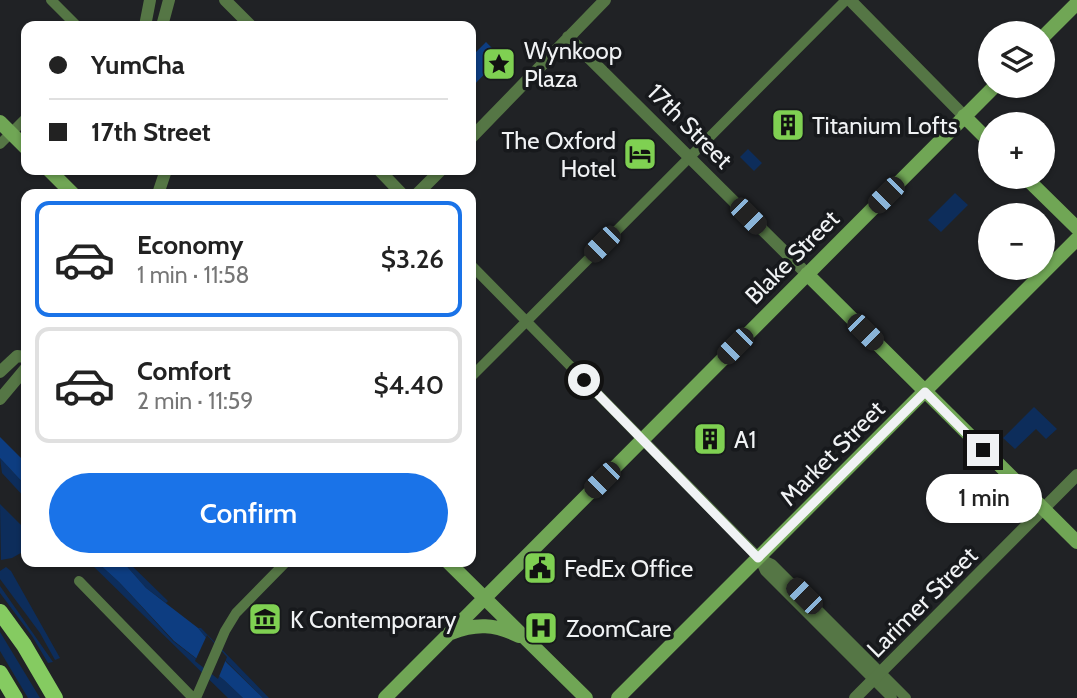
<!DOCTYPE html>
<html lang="en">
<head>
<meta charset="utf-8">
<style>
	:root { --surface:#fff; --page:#f6f6f6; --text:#222; --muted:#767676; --line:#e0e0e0; --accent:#1a73e8 }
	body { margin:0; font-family:Cabin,sans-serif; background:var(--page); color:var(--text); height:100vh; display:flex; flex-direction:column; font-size:26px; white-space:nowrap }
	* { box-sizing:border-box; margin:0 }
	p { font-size:23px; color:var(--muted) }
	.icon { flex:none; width:38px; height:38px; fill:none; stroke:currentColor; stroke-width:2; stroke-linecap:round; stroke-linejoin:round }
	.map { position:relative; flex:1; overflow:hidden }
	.panel { position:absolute; left:21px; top:189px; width:455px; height:378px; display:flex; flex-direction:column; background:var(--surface); border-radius:14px; box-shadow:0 2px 5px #0004 }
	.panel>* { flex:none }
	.guide { position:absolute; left:21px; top:21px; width:455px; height:154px; border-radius:14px; box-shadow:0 2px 5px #0004; display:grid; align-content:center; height:154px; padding:0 28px; background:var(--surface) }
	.buttons { position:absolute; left:978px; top:21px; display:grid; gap:14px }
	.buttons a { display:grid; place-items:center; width:77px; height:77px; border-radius:50%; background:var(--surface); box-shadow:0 2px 5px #0004; font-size:35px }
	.end { position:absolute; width:32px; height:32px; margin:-16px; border:9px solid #f0f2f4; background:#111; box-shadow:0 0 0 4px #111 }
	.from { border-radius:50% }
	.bubble { position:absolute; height:49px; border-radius:24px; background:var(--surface); box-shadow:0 2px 5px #0004; font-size:23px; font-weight:600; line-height:49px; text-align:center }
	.car { position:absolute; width:21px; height:42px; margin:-21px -10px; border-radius:9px; box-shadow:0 0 5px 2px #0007; background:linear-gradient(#222 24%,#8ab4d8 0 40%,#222 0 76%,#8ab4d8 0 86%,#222 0) }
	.guide b { display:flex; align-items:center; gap:24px; height:66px; font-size:26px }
	.guide b+b { border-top:2px solid var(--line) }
	.guide i { width:18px; height:18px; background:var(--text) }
	ul { padding:12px 0 0; list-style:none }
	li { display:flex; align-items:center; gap:21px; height:116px; margin:0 14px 10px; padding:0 14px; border:4px solid var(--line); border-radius:14px }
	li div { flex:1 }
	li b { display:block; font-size:26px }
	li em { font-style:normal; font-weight:600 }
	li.selected { border-color:var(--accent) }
	li>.icon { width:63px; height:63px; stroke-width:1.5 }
	.button { display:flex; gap:14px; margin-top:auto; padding:14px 28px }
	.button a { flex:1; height:80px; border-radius:42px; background:var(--accent); color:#fff; font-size:28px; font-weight:600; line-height:80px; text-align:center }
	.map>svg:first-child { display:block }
	.green { fill:#0d2d5b }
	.water { fill:#0d3d81 }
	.pier { fill:#202225 }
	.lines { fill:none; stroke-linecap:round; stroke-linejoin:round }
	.minor { stroke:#557645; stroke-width:10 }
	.tertiary { stroke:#557645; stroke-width:12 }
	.secondary { stroke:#70a655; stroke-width:14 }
	.primary { stroke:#85cb61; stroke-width:16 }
	.route { stroke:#f0f2f4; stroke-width:9 }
	.labels { text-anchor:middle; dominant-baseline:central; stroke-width:7; stroke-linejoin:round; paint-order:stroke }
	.poi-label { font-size:24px; fill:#f0f2f4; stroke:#17191c; text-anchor:start }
	.street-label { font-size:24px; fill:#f0f2f4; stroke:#17191c }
</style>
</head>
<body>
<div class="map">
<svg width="1077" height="698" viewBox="0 0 1077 698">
	<rect width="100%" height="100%" fill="#202225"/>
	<path class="green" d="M748 149 762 163 754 171 740 157Z
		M955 193 968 205 941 232 928 220Z
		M1034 407 1057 429 1046 439 1036 429 1015 449 1003 438Z
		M0 458 26 486V499L2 473Z
		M0 504 26 530V550L12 558 1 560Z
		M89 562H97L119 582 173 641 224 680 243 698H228Z
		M123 562H128L168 601 166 603 146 588Z
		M6 567 11 571 60 658 55 660 40 633 0 579V571Z
		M0 586 53 662 48 663 32 636 0 593Z
		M198 628H201L269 698H263L226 661Z
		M0 632 40 698H28L0 651Z"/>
	<path class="water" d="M486 42 501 57 471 88V57Z
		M0 437 26 463V486L0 458Z
		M97 562H123L146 588 198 628 227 663 263 698H243L224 680 174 641 119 582Z"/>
	<path class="pier" d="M207 635 227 657 218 679 195 661Z"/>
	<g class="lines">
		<path class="minor" d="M51 0 77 26
			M0 144 26 118
			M471 265 759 558 765 571 892 698
			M471 377 846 0
			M759 558 772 564 906 698
			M79 581 193 698
			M196 698 225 631 236 613 286 562"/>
		<path class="tertiary" d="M225 0 251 26
			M850 0 964 116
			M145 26 150 0
			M162 26 169 0
			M568 37 807 274
			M471 138 605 0
			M379 170 402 194
			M158 194 166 170
			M417 194 441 170
			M0 372 17 356 26 357
			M0 399 26 368
			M855 698 1077 475"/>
		<path class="secondary" d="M1043 37 1077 3
			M964 116 990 142
			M0 122 26 148
			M49 170 73 194
			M1025 177 1077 228
			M807 274 1077 542
			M448 562 586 698
			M451 633C476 623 495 624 519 636
			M385 698 995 86
			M618 698 1077 239"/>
		<path class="primary" d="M0 612 24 645 55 698
			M0 673 15 698"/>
	</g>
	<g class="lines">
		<path class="route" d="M584 380 758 558 925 392 983 450"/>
	</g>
	<defs>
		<symbol id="sight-square" viewBox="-11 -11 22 22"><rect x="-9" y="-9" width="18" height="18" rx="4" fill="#7fd052" stroke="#17191c"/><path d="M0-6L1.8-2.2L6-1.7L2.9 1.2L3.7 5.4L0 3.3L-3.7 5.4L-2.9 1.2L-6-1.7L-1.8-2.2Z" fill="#111"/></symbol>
		<symbol id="building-square" viewBox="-11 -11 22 22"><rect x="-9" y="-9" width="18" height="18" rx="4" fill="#7fd052" stroke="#17191c"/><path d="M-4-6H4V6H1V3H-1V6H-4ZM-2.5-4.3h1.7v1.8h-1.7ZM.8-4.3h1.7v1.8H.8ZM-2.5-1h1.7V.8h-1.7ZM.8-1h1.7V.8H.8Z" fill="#111"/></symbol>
		<symbol id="hotel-square" viewBox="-11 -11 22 22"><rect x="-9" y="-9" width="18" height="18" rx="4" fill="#7fd052" stroke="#17191c"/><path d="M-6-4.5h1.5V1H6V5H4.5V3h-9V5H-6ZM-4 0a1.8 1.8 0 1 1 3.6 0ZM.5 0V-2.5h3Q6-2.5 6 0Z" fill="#111"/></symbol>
		<symbol id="civic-square" viewBox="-11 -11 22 22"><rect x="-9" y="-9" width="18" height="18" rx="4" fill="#7fd052" stroke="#17191c"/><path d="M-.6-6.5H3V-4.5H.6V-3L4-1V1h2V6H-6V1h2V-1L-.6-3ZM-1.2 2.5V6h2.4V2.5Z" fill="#111"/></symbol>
		<symbol id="museum-square" viewBox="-11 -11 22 22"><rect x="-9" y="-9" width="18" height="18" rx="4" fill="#7fd052" stroke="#17191c"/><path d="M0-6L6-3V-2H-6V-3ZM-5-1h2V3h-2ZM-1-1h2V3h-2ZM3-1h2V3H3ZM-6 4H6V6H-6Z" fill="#111"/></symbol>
		<symbol id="hospital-square" viewBox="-11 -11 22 22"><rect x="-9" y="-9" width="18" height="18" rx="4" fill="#7fd052" stroke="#17191c"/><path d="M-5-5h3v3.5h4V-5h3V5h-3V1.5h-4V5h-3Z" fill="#111"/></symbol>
	</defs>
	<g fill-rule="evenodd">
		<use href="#sight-square" x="480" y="45" width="38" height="38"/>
		<use href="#building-square" x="769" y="106" width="38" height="38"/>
		<use href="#hotel-square" x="621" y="135" width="38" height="38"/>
		<use href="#building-square" x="691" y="420" width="38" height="38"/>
		<use href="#civic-square" x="521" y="549" width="38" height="38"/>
		<use href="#museum-square" x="246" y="600" width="38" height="38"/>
		<use href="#hospital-square" x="522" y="609" width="38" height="38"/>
	</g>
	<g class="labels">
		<g class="poi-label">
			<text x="524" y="50">Wynkoop<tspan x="524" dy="28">Plaza</tspan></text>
			<text x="812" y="125">Titanium Lofts</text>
			<text x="616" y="140" text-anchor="end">The Oxford<tspan x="616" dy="28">Hotel</tspan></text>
			<text x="734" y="439">A1</text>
			<text x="564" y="568">FedEx Office</text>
			<text x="290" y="619">K Contemporary</text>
			<text x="566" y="628">ZoomCare</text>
		</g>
		<g class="street-label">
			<text transform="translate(690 126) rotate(45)">17th Street</text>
			<text transform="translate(792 257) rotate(-45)">Blake Street</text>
			<text transform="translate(832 453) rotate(-45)">Market Street</text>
			<text transform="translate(922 602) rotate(-45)">Larimer Street</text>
		</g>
	</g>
</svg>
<div class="buttons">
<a><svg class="icon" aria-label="layers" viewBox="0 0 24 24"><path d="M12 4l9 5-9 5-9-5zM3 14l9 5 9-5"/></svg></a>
<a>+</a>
<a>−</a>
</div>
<i class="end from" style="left:584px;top:380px"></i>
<i class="end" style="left:983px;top:450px"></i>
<div class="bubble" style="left:926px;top:474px;width:116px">1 min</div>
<i class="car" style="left:886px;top:195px;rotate:225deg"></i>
<i class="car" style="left:748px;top:216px;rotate:135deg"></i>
<i class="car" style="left:602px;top:244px;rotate:225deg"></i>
<i class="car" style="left:865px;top:332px;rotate:135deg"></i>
<i class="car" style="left:735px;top:346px;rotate:225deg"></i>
<i class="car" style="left:602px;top:480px;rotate:225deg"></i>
<i class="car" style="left:804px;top:596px;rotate:315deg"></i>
<div class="guide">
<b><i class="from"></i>YumCha</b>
<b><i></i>17th Street</b>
</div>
<section class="panel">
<ul>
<li class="selected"><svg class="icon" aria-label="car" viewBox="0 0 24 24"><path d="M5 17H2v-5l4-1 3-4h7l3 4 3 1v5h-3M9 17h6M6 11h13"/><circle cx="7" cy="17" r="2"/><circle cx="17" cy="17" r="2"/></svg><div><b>Economy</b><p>1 min · 11:58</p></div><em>$3.26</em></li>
<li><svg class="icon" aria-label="car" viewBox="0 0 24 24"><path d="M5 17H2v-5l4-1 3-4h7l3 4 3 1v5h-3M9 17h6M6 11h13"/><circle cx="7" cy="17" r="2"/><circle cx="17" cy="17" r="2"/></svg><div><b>Comfort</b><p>2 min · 11:59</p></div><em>$4.40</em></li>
</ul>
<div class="button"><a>Confirm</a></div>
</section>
</div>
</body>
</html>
